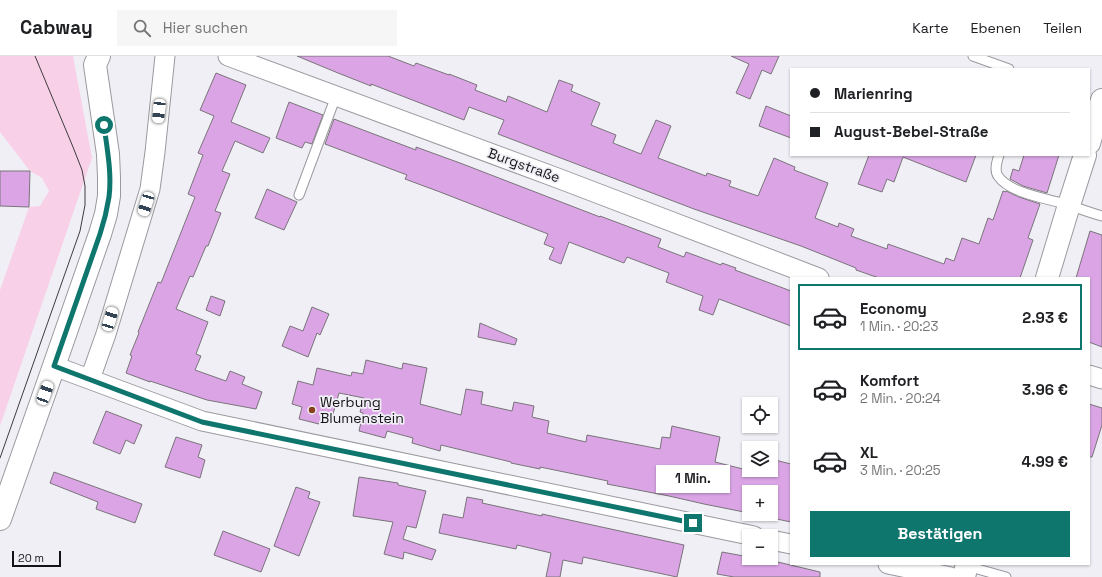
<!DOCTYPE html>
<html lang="de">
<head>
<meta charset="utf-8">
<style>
	:root { --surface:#fff; --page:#f6f6f6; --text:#202124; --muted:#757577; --line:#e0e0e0; --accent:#0f766e }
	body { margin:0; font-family:"Space Grotesk",sans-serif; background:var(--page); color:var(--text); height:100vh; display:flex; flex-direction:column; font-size:15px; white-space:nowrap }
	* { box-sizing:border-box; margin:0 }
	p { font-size:13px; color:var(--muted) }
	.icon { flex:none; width:22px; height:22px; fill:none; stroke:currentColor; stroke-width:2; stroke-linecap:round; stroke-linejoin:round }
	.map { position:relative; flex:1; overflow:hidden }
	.sheet { position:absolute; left:790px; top:221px; width:300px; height:288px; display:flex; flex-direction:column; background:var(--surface); border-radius:0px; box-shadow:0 1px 3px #0004 }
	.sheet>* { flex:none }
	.banner { position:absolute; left:790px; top:12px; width:300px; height:88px; border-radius:0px; box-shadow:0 1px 3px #0004; display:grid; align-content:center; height:88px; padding:0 20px; background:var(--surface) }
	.fabs { position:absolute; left:742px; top:341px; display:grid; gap:8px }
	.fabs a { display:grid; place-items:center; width:36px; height:36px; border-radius:0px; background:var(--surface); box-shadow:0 1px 3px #0004; font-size:20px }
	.scale { position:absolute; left:12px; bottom:10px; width:49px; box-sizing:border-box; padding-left:4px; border:2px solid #131214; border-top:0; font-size:11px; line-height:14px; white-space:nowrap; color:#131214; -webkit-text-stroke:3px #f1eff6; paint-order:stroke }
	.end { position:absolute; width:18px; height:18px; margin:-9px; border:5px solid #0f766e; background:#fff; box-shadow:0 0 0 2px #fff }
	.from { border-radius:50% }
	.bubble { position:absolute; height:28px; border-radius:0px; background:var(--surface); box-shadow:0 1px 3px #0004; font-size:13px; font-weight:700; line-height:28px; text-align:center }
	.car { position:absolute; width:12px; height:24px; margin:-12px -6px; border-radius:5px; box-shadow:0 0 3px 1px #0007; background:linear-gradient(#fff 24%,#345 0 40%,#fff 0 76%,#345 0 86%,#fff 0) }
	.banner b { display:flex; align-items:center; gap:14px; height:38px; font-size:15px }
	.banner b+b { border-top:1px solid var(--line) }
	.banner i { width:10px; height:10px; background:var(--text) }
	ul { padding:7px 0 0; list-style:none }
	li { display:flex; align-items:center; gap:12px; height:66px; margin:0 8px 6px; padding:0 12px; border:2px solid transparent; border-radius:0px }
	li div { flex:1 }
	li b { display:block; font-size:15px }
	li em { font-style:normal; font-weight:700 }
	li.on { border-color:var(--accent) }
	li>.icon { width:36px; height:36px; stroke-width:1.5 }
	.action { display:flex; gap:8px; margin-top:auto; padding:8px 20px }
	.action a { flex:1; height:46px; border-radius:0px; background:var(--accent); color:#fff; font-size:16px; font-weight:700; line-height:46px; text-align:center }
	header { display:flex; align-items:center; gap:24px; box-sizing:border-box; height:56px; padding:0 20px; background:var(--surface); border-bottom:1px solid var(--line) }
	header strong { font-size:19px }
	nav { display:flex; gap:22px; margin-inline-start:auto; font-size:14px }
	.search { width:280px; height:36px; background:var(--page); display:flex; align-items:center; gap:10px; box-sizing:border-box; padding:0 14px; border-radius:0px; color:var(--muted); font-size:15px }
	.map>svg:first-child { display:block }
	.green { fill:#f8d1e8 }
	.building { fill:#dba5e5; stroke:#79747a }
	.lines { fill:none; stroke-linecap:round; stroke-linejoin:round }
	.lane-casing { stroke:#9b999f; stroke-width:11 }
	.street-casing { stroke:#9b999f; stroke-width:21 }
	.secondary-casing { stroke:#9b999f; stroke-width:24 }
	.lane { stroke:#fff; stroke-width:9 }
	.street { stroke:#fff; stroke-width:19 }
	.secondary { stroke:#fff; stroke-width:22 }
	.tram { stroke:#3e3c3f; stroke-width:1 }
	.route { stroke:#0f766e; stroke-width:5 }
	.poi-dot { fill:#86401a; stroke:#f1eff6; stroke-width:1.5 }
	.labels { text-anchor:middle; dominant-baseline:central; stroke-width:3.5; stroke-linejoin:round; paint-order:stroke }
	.street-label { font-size:14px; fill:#131214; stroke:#f1eff6 }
	.poi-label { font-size:14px; fill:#131214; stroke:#f1eff6; text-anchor:start }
</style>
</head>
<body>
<header>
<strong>Cabway</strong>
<div class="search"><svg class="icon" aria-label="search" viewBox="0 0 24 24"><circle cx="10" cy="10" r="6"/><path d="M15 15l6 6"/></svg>Hier suchen</div>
<nav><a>Karte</a><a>Ebenen</a><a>Teilen</a></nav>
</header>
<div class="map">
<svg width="1102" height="521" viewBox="0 0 1102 521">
	<rect width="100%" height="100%" fill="#f1eff6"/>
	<path class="green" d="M0 0H73L92 102 0 370V234L29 151 40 150 49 135 42 122 30 115 0 76Z"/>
	<path class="building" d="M297 0H388L414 10 416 7 449 19V18L477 29 475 34 506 46 508 40 547 56 559 24 573 29 571 35 600 47 591 69 616 79 613 87 641 98 656 64 671 70 658 102 706 120 707 117 731 125 729 130 758 140 774 102 795 111 794 114 828 127 815 162 838 171 839 167 854 173 851 180 887 193 888 188 944 208 946 202 954 205 962 182 979 188 988 162 993 164 1003 135 1006 136V135L1019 141 1040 148 1028 182 1033 184 1020 222H879L856 214V212L801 190 694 153 498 78 504 64 469 51 464 64 371 28V30L338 17Z
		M731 0H779L771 18 762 14 750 43 736 37 749 8Z
		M216 17 246 29 231 66 270 82 263 97 235 85 222 115 230 118 215 155 221 157 208 190H206L193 221 190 220 176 253 208 266 196 298 201 300 195 314 226 325 230 315 245 321 242 328 262 336 256 353 207 344 150 325V326L126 317 132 300 130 299 139 277 138 276 158 226 161 227 195 141 188 138 203 99 198 97 214 60 200 54Z
		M289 46 323 59 312 88 305 86 302 92 276 82Z
		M766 50 791 60V82L759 70Z
		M334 63 416 94V91L460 107 600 161V160L661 183 658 191 684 201 686 196 721 209 722 207 736 212 735 214 791 235V270L719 243 713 259 699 254 703 240 666 226 669 217 627 201 624 207 569 186 561 208 549 203 554 192 544 188 548 178 440 136 405 123 407 119 325 88Z
		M869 99H976L966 126 903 101 894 126 887 123 882 136 858 128Z
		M1024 99H1059L1047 137 1023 130 1010 123 1013 113 1019 115Z
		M0 115H30L29 151 0 150Z
		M267 133 297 146 284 174 255 162Z
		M1090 175 1102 179V291L1089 286V222H1076Z
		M211 240 225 245 220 260 206 254Z
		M312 251 329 258 320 279 317 277 308 301 282 290 290 270 303 275Z
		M480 267 517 283 515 289 478 281Z
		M366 304 402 313 403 307 427 312 420 348 461 359 466 333 483 336 481 348 512 355 514 346 534 350 532 361 549 365 547 377 586 386 587 379 660 393 662 381 670 382 672 370 720 381 715 406 747 414 749 404V414H771V403L791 408V466L753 458H771V436H749V457L704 448 669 440 607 428 608 425 540 411V413L511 407V406L441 389 440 395 412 387 413 382 387 375 385 382 359 375 363 357 360 356 364 342 339 337 331 365 321 363 319 368 299 363 302 351 292 348 298 325 313 329 317 312 351 320 352 316 363 318Z
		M1089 348 1102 352V369L1092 401H1089Z
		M106 355 142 369 134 388 126 384 120 398 93 387Z
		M176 381 202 389 198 401 205 404 200 422 165 411Z
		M54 416 142 448 135 467 96 453 98 446 50 427Z
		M359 421 398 427V429L426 435 416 472 407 470 403 483 436 494 432 504 404 496 403 503 384 498 393 466 353 460Z
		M296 431 310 436 308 442 320 446 299 500 274 490Z
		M467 441 483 444 482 447 542 460V458L684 489 677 521 583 501 582 508 563 504 560 521H546L551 497 517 489 516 493 439 477 443 458 463 462Z
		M223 475 270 493 261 516 214 499Z
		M722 496 749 501V502H761L820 516V521H734L717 518Z"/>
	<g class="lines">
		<defs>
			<path id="lane" d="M973 0 1009 13
				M999 99C997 105 994 114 998 120 1010 138 1050 143 1069 149 1080 153 1091 157 1102 160
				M299 139 336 40
				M967 510 1006 521"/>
			<path id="street" d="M228 0 560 123 819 222
				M54 310 202 365 754 480
				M1089 319 1102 323
				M90 323 106 278 150 133 155 96 165 0
				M771 484 791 488
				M888 508 951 521"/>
			<path id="secondary" d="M1089 87 1102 44
				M1047 222 1069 149 1085 99
				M0 463 54 310 100 178 106 158 109 140V121L108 98 95 9 99 0
				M964 521 967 508"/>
		</defs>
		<use href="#lane" class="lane-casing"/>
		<use href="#street" class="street-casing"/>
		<use href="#secondary" class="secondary-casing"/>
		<use href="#lane" class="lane"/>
		<use href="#street" class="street"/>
		<use href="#secondary" class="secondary"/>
		<path class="tram" d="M0 402 80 175 85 149V130L82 114 73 91 35 0"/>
	</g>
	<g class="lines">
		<path class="route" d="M104 69C107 93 112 117 109 141 107 154 104 166 100 178L54 310 202 366 693 467"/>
	</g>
	<circle class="poi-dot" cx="312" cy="354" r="4"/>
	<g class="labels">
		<g class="street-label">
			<text transform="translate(524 109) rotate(20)">Burgstraße</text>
		</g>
		<g class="poi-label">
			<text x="320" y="346">Werbung<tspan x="320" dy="16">Blumenstein</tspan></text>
		</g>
	</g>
</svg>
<div class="fabs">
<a><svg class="icon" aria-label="locate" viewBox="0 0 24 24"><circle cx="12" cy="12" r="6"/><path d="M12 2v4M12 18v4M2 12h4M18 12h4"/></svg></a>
<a><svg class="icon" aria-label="layers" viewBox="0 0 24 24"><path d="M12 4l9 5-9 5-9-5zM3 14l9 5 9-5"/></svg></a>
<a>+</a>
<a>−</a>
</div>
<div class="scale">20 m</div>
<i class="end from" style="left:104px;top:69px"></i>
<i class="end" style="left:693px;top:467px"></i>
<div class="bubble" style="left:656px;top:409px;width:74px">1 Min.</div>
<i class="car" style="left:159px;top:55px;rotate:186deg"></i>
<i class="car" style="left:146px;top:148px;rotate:197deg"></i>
<i class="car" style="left:110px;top:263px;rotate:17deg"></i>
<i class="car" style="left:45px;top:337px;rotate:20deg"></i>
<div class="banner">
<b><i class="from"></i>Marienring</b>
<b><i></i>August-Bebel-Straße</b>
</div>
<section class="sheet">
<ul>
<li class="on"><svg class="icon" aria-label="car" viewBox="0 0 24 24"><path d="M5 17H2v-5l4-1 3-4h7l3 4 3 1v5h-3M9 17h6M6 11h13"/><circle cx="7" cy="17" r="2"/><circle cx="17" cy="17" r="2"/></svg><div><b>Economy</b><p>1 Min. · 20:23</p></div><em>2.93 €</em></li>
<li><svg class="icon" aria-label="car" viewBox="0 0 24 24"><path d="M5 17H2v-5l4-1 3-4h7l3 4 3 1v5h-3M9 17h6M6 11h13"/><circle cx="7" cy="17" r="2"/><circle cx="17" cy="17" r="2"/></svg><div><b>Komfort</b><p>2 Min. · 20:24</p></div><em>3.96 €</em></li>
<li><svg class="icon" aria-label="car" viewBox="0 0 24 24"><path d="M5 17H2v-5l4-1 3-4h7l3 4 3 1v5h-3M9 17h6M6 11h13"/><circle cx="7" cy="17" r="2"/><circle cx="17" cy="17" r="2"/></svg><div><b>XL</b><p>3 Min. · 20:25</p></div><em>4.99 €</em></li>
</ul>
<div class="action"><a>Bestätigen</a></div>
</section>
</div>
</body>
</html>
